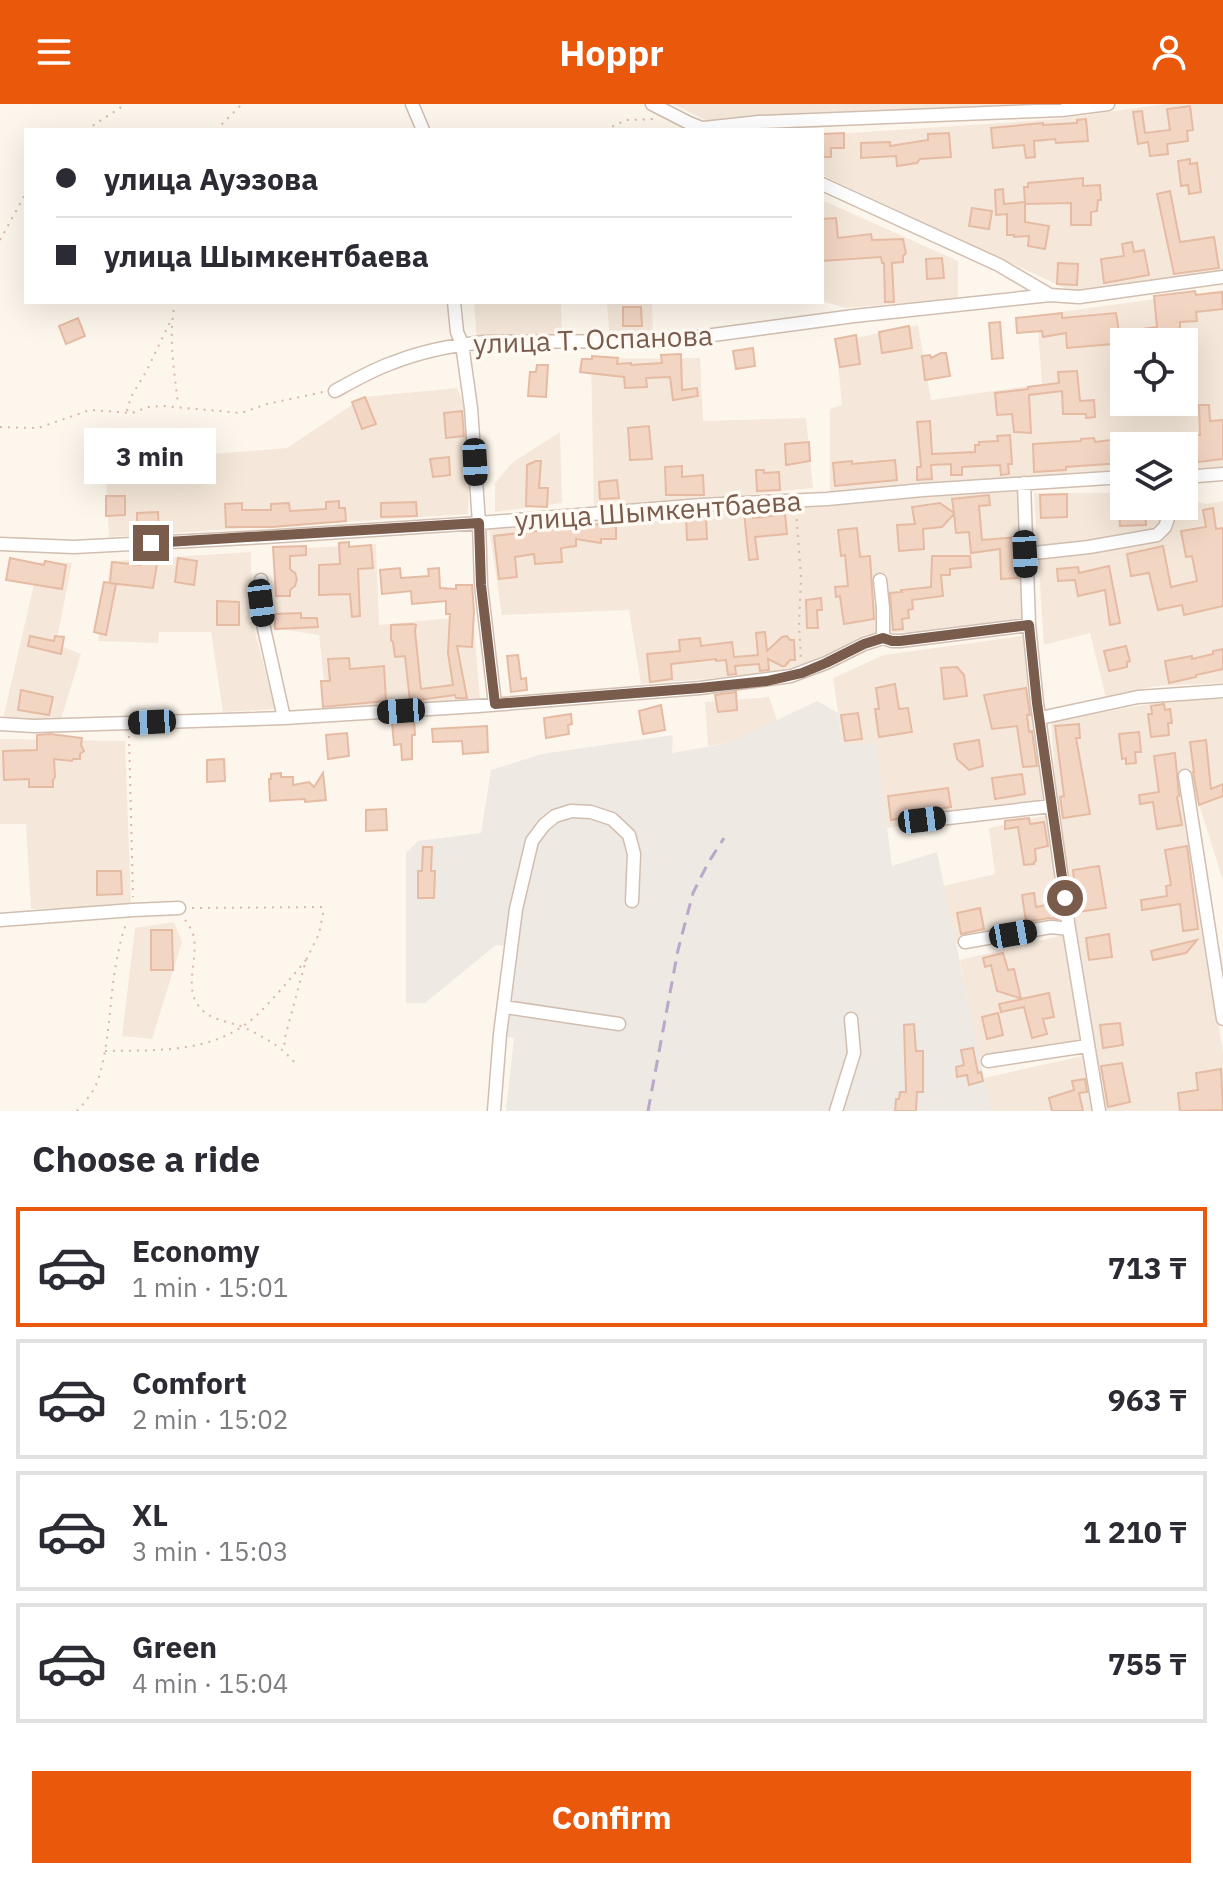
<!DOCTYPE html>
<html lang="en">
<head>
<meta charset="utf-8">
<style>
	:root { --surface:#fff; --page:#f7f7f7; --text:#2b2b33; --muted:#7c7c81; --line:#e1e1e2; --accent:#ea580c }
	body { margin:0; font-family:"IBM Plex Sans",sans-serif; background:var(--page); color:var(--text); height:100vh; display:flex; flex-direction:column; font-size:30px; white-space:nowrap }
	* { box-sizing:border-box; margin:0 }
	p { font-size:26px; color:var(--muted) }
	.icon { flex:none; width:44px; height:44px; fill:none; stroke:currentColor; stroke-width:2; stroke-linecap:round; stroke-linejoin:round }
	.map { position:relative; height:1007px; overflow:hidden }
	.side { display:flex; flex-direction:column; background:var(--surface); flex:1 }
	.side>* { flex:none }
	.guide { position:absolute; left:24px; top:24px; width:800px; height:176px; border-radius:0px; box-shadow:0 8px 32px #0002; display:grid; align-content:center; height:176px; padding:0 32px; background:var(--surface) }
	.controls { position:absolute; left:1110px; top:224px; display:grid; gap:16px }
	.controls a { display:grid; place-items:center; width:88px; height:88px; border-radius:0px; background:var(--surface); box-shadow:0 8px 32px #0002; font-size:40px }
	.end { position:absolute; width:36px; height:36px; margin:-18px; border:10px solid #7a5c4d; background:#fff; box-shadow:0 0 0 4px #fff }
	.from { border-radius:50% }
	.bubble { position:absolute; height:56px; border-radius:0px; background:var(--surface); box-shadow:0 8px 32px #0002; font-size:26px; font-weight:700; line-height:56px; text-align:center }
	.car { position:absolute; width:24px; height:48px; margin:-24px -12px; border-radius:10px; box-shadow:0 0 6px 2px #0007; background:linear-gradient(#222 24%,#8ab4d8 0 40%,#222 0 76%,#8ab4d8 0 86%,#222 0) }
	.guide b { display:flex; align-items:center; gap:28px; height:76px; font-size:30px }
	.guide b+b { border-top:2px solid var(--line) }
	.guide i { width:20px; height:20px; background:var(--text) }
	ul { padding:0; list-style:none }
	li { display:flex; align-items:center; gap:24px; height:120px; margin:0 16px 12px; padding:0 16px; border:4px solid var(--line); border-radius:0px }
	li div { flex:1 }
	li b { display:block; font-size:30px }
	li em { font-style:normal; font-weight:700 }
	li.active { border-color:var(--accent) }
	li>.icon { width:72px; height:72px; stroke-width:1.5 }
	h2 { padding:0 32px; font-size:36px; line-height:96px }
	.action { display:flex; gap:16px; margin-top:auto; padding:16px 32px }
	.action a { flex:1; height:92px; border-radius:0px; background:var(--accent); color:#fff; font-size:32px; font-weight:700; line-height:92px; text-align:center }
	header { display:flex; justify-content:space-between; align-items:center; height:104px; padding:0 32px; background:var(--accent); color:#fff; font-size:36px; font-weight:700 }
	.map>svg:first-child { display:block }
	.residential { fill:#f5e8da; fill-rule:evenodd }
	.industrial { fill:#efe9e4 }
	.building { fill:#f3d5c3; stroke:#e6bba3; stroke-width:2 }
	.lines { fill:none; stroke-linecap:round; stroke-linejoin:round }
	.minor-casing { stroke:#d1beb0; stroke-width:15 }
	.path { stroke:#d9b8a5; stroke-width:2; stroke-dasharray:2 6; stroke-linecap:butt }
	.minor { stroke:#fff; stroke-width:12 }
	.rail { stroke:#b9a8c9; stroke-width:3; stroke-dasharray:12 8; stroke-linecap:butt }
	.route { stroke:#7a5c4d; stroke-width:10 }
	.labels { text-anchor:middle; dominant-baseline:central; stroke-width:7; stroke-linejoin:round; paint-order:stroke }
	.street-label { font-size:28px; fill:#7a5c4d; stroke:#fffaf3 }
</style>
</head>
<body>
<header><svg class="icon" aria-label="menu" viewBox="0 0 24 24"><path d="M4 6h16M4 12h16M4 18h16"/></svg>Hoppr<svg class="icon" aria-label="person" viewBox="0 0 24 24"><circle cx="12" cy="8" r="4"/><path d="M4 21q1-7 8-7t8 7"/></svg></header>
<div class="map">
<svg width="1223" height="1007" viewBox="0 0 1223 1007">
	<rect width="100%" height="100%" fill="#fdf6ec"/>
	<path class="residential" d="M673 0H1088L720 23Z
		M1166 0H1223V173L1082 192 822 71V31L1057 15Z
		M822 96 958 157V194L846 204 822 197Z
		M1223 186V365L1184 368V342H1124V374L830 391V305L842 301 836 238 918 221 931 296 1042 280 1037 211ZM1124 238H1184V298H1124Z
		M474 198H561L562 234 477 239Z
		M607 198H652L653 237 610 238Z
		M700 254 703 317 806 314 813 384 594 407 591 255Z
		M457 284 471 317 468 410 109 433 105 359 287 344 364 293Z
		M560 328 562 399 495 408V379L512 359Z
		M1028 387 1035 519 863 531 831 551 769 570 641 580 629 506 502 511 488 418Z
		M1034 389H1124V402H1184V394L1207 400 1223 397V579L1155 582 1106 594 1090 529 1044 541Z
		M376 440 379 521 473 512 480 596 327 604 319 531 273 524 276 446Z
		M251 448 252 516 275 605 223 608 211 528H159L158 539 98 537 111 457Z
		M39 458 72 459 56 540 81 550 61 615H3Z
		M1028 531 1043 698 887 724 876 640 843 641 833 574 884 551Z
		M769 593 777 616 729 639 708 642 705 598Z
		M1187 593 1223 595V777L1198 697 1185 698 1223 949V1007H1104L1058 712 1051 618Z
		M0 635 125 637 131 802 31 805 26 720H0Z
		M1053 710 1071 821 956 840 944 782 995 770 989 724Z
		M174 818 182 838 152 935 122 932 135 824Z
		M1071 829 1088 938 979 953 960 856Z
		M1087 951 1095 1007H991L984 974Z"/>
	<path class="industrial" d="M817 597 838 609 843 641 876 639 892 762 937 748 991 1007H506L514 934 494 931 506 842 496 841 425 899H406V749L418 737 481 729 491 666 542 650 673 631 672 649 729 639Z"/>
	<path class="building" d="M1190 2 1193 26 1187 27 1188 37 1167 40 1168 50 1150 52 1148 38 1138 40 1133 8 1142 7 1145 29 1170 26 1167 5Z
		M1086 15 1088 37 1056 39 1055 35 1034 37 1035 53 1026 54 1024 41 993 44 991 24 1043 19V21L1077 19V16Z
		M844 29V44H831V53H822V30Z
		M949 29 951 53 920 55 917 59 897 62 896 52 861 54V39L890 38V42L928 36V30Z
		M1190 55V60L1197 59 1201 88 1189 90 1188 81 1181 82 1178 57Z
		M1083 74V82L1100 81 1101 96H1098L1097 107 1091 108V121H1071V99L1025 100 1024 83H1028V79Z
		M1003 85 1004 100 1025 98V118L1049 122 1045 145 1028 142 1029 132 1014 133V131H1007V110L996 111 995 86Z
		M1170 87 1180 138 1214 133 1219 164 1174 170 1157 90Z
		M972 104 992 107 989 125 969 122Z
		M836 114 838 134 871 130 872 136 903 135 906 149 903 152V158L892 159 894 198H885L884 159H882L881 153 822 157V115Z
		M1132 138 1134 148 1144 146 1149 171 1104 179 1101 155 1124 152 1122 140Z
		M942 154 944 174 927 175 926 155Z
		M1058 159 1078 160 1077 181 1057 180Z
		M1195 187 1196 191 1222 188 1223 205 1196 208 1197 217 1180 218V234L1147 235V238H1113V240L1067 244 1066 229 1043 233 1042 227 1017 229 1016 214 1062 209V214L1116 209 1119 228 1157 223 1154 192Z
		M623 203H641L642 222H623Z
		M78 214 85 232 66 240 59 222Z
		M1000 218 1003 254 992 255 989 219Z
		M909 222 912 244 882 249 879 228Z
		M856 231 860 260 840 263 835 235Z
		M753 244 755 262 736 265 733 247Z
		M941 249H946L950 272 925 276 922 252 930 251 931 254Z
		M681 250 682 286 697 284 698 292 673 296 670 273 646 274 647 283 625 284 624 273 580 268 582 255H592V252L618 254 617 260 631 259V261L662 259 661 251Z
		M537 261H548L546 293 528 292 530 268H536Z
		M1077 267 1080 297 1094 296 1095 313 1086 314V310H1063L1062 287 1029 291 1031 329 1014 328 1012 310 997 311 995 289 1028 285V283L1059 279 1058 268Z
		M365 293 376 320 362 325 352 298Z
		M1199 301H1209L1210 317 1223 316V355L1190 359 1189 331H1200Z
		M462 307 464 332 446 334 444 309Z
		M930 317 932 350 975 348V341H979V338L998 337 997 332 1010 331 1012 360H1008L1009 370 1001 371 1000 361 962 363V371H951V360L931 361 932 375 917 376V363H921L917 318Z
		M649 322 652 355 630 356 628 324Z
		M1136 333V342H1120L1122 359 1066 363V366L1034 368 1033 340 1081 337V335L1094 334 1095 338Z
		M809 338 810 357 786 361 785 340Z
		M449 353 450 371 433 373 430 355Z
		M895 356 897 376 835 382 833 359 852 357V360Z
		M536 357H541L539 384H548L547 403 526 402 527 361Z
		M682 362V373L703 371 704 391H666L665 363Z
		M756 366H764V369L779 368 780 386 757 387Z
		M617 376 619 394 600 395 599 378Z
		M1067 390V413L1041 414 1040 391Z
		M989 391 990 401 979 402 982 436 1017 433 1016 450 1018 474 1001 475 1000 445 971 449 969 428 956 429 954 410 942 423 923 425 924 445 899 447 897 421 915 420 912 403 940 399 954 409 952 395Z
		M106 392H125V411L106 412Z
		M339 397V404H345L346 417 272 423H226L225 400 242 399V406H271V400L289 399 290 407 326 405V398Z
		M416 398 417 412 381 413V399Z
		M1119 402H1145L1146 421 1120 422Z
		M1213 404 1216 425 1223 424V502L1184 511 1182 501 1158 506 1149 469 1131 472 1127 450 1163 442 1171 483 1197 477 1192 452 1186 453 1181 427 1206 423 1203 406Z
		M158 408 159 428 137 429V409Z
		M753 408V414L785 410 787 430 755 433 758 455 749 456 744 409Z
		M686 413H706L707 435 687 436Z
		M588 419 616 423V435H601V439L576 435V442L561 444 562 458 535 460 534 450 515 453 517 473 499 475 494 432 588 421Z
		M857 424 860 453 870 452 874 515 844 520 840 492 836 493 835 483 848 482 845 451 841 452 838 426Z
		M349 438V443L371 441 373 464 358 465 360 512 352 513 350 490 319 491V461L340 460 339 439Z
		M306 442V451L290 452V465L295 469 297 475 295 482 290 486V492H276L273 443Z
		M932 452H970L971 463 950 465V471H941L943 492 912 496 913 505 908 506 909 514 902 515 903 525 893 526 890 489 902 488 901 486 931 483Z
		M10 454 44 461 45 457 66 461 62 485 6 476Z
		M178 454 197 457 194 481 175 478Z
		M112 458 140 461 141 458 157 460 153 484 110 479Z
		M1109 462 1120 519 1110 521 1105 486 1078 492 1075 476 1058 477 1057 465 1078 463 1079 469Z
		M400 464 401 474 429 472 428 465 439 464 440 484 456 485V481H472L474 507 472 543 457 542 467 594H456L455 591 410 597 405 552 395 553 393 538 391 536V521L413 520 416 521 415 527 421 585 453 581 448 549 450 510H446V497L412 500 411 487 382 490 380 466Z
		M104 478 116 480 106 531 94 528Z
		M821 494 822 506H817L818 524H807L806 496Z
		M217 497 239 498V521H217Z
		M301 509V514H317L318 523 275 525V510Z
		M765 528 767 547 782 533 787 532 790 536H794L795 556H790L785 562H782L768 555 769 566 760 567 759 560 735 562 736 570 728 571 726 556 716 557V555L671 560 672 575 650 578 647 550 680 547 679 536 700 534 701 542 732 538 734 553 758 551 756 529Z
		M30 532 54 537 55 532 64 533 61 550 28 542Z
		M1126 542 1130 557 1127 558V563L1109 567 1104 547Z
		M1223 545V565L1196 571V573L1169 579 1165 557 1192 552V555L1213 550V547Z
		M518 551 521 575 526 574 527 586 511 588 507 552Z
		M349 554 350 565 384 562 386 597 323 603 321 577H330L328 555Z
		M957 563 964 571 967 592 944 595 941 564Z
		M895 580 899 605 908 604 912 628 879 633 875 605H879L876 584Z
		M1026 584 1030 611H1027L1029 628 1032 627 1037 662 1023 663 1017 622 992 625 984 591Z
		M21 586 53 593 49 611 18 606Z
		M736 588 737 606 718 608 715 591Z
		M1164 600 1165 606 1170 605 1172 619H1168L1169 631 1151 633 1148 610H1152L1151 602Z
		M661 601 665 626 643 630 639 607Z
		M858 609 862 635 845 637 841 611Z
		M571 610 572 620 568 621 569 630 546 634 544 614Z
		M414 617 415 631H412V655L402 656 401 640 394 641 392 618Z
		M1079 620 1080 634H1076L1090 710 1063 714 1060 693 1064 692 1055 622Z
		M487 622 488 648 463 650 462 637 433 638 432 625Z
		M1139 628 1141 648H1135L1136 659 1126 660V654L1122 655 1119 630Z
		M347 629 349 652 328 655 326 631Z
		M50 630 82 634 81 641 84 647 80 650V655H73L72 657 54 655 55 673 53 676V683H29V675L4 676 3 647 37 646V631Z
		M979 636 983 662 969 666 957 655 954 640Z
		M1206 636 1211 685 1223 680V692L1199 701 1193 668H1194L1190 638Z
		M1175 649 1179 692 1177 693 1182 721 1157 725 1153 698 1140 700 1139 691 1159 688 1154 652Z
		M224 655 225 677 207 678V656Z
		M281 669V673H293V681L309 678 314 683 323 669 326 696 305 698V695L270 697 269 675H271V670Z
		M1022 670 1025 690 995 695 992 674Z
		M948 684 951 703 904 710 897 715 891 716 888 692Z
		M386 705 387 726 366 727V706Z
		M1029 714 1030 720 1044 718 1048 742 1035 745 1036 757 1034 758V760L1024 761 1018 723 1005 725V717Z
		M1187 742 1198 825 1183 827 1180 800 1142 806 1141 796 1167 792 1166 782 1171 781 1165 746Z
		M423 743H432L431 767H435L434 794H418V767H422Z
		M1099 762 1106 804 1077 808 1073 766Z
		M97 767H121L122 790 97 791Z
		M1034 789 1036 803 1056 799 1058 815 1049 814 1026 818 1022 791Z
		M980 804 984 825 961 830 957 809Z
		M151 826H172L173 866H151Z
		M1109 830 1112 853 1089 856 1086 834Z
		M1197 836 1186 849 1153 856 1151 847Z
		M1003 849 1008 866 1014 865 1021 895 1049 889 1054 913 1043 915 1047 930 1032 934 1024 903 1001 908 999 900 1023 895 997 887 991 861 985 863 983 854Z
		M998 909 1003 931 987 935 982 913Z
		M1120 919 1123 941 1103 944 1100 921Z
		M914 920 916 947H923V988H917L916 1007H895L896 995H899L900 988H906L904 921Z
		M973 944 978 969 981 968 983 977 969 981 967 971 957 973 956 963 964 961 961 946Z
		M1122 959 1130 998 1108 1003 1101 962Z
		M1221 965 1223 1006 1180 1007 1178 989 1198 986 1196 969Z
		M1085 975 1087 988 1079 989 1083 1007H1052L1049 994 1074 986 1072 977Z"/>
	<g class="lines">
		<defs>
			<path id="minor" d="M412 0 423 26
				M652 0 689 19 707 26
				M704 24 759 18 1062 6 1108 0
				M822 80 999 161 1050 191
				M454 198 457 228 462 240 471 304 479 419 481 481 495 600
				M335 287C353 277 372 266 392 259 422 247 453 241 485 238L668 237 854 212 1050 191 1079 193 1223 173
				M1184 373 1223 370
				M1024 379 1029 521 1037 599 1069 825 1099 1007
				M0 440 74 443 265 433 479 419 702 401 827 395 923 386 1124 373
				M1025 450 1089 443 1157 431 1165 423 1172 402
				M261 476 263 520 284 614
				M880 476 883 504V534
				M1040 614 1138 593 1223 587
				M0 620 34 622 284 614 478 602 700 584 791 572 826 559 864 540 877 536 883 534 892 537H900L1029 521
				M1185 672 1223 915
				M905 719 1052 702
				M0 816 133 806 179 804
				M965 838 1051 823 1069 825
				M505 903 619 920
				M988 957 1087 942
				M494 1007 500 930 516 805 532 737 544 721 555 712 571 707 591 708 612 715 629 731 634 750 632 797
				M836 1007 854 949 851 915"/>
		</defs>
		<use href="#minor" class="minor-casing"/>
		<path class="path" d="M86 26 126 0
			M216 26 242 0
			M605 26 626 16 656 15
			M0 136 26 89
			M175 198C168 234 174 264 178 300
			M127 307 131 293 147 266 171 216
			M0 323 38 324 90 306 132 309 148 303 163 302 241 309 267 300 323 288
			M796 407 801 473 799 521 801 556
			M129 632 133 793
			M192 804 322 803 323 810 319 830 306 856 285 933 284 946
			M185 816C187 819 190 823 192 827 201 850 183 880 198 901 208 916 227 917 243 923 262 932 281 942 294 958
			M105 947C160 946 218 950 260 908 276 892 291 874 306 856
			M77 1007C85 998 94 988 98 976 110 939 109 898 116 860 119 845 121 832 127 818"/>
		<use href="#minor" class="minor"/>
		<path class="rail" d="M648 1007 678 846 693 789 708 759 724 734"/>
	</g>
	<g class="lines">
		<path class="route" d="M151 439 479 419 481 481 495 600 700 584 767 577 802 569 826 559 864 540 883 534 892 537H900L1029 521 1037 599 1065 794"/>
	</g>
	<g class="labels">
		<g class="street-label">
			<text transform="translate(593 235) rotate(-2)">улица Т. Оспанова</text>
			<text transform="translate(658 406) rotate(-4)">улица Шымкентбаева</text>
		</g>
	</g>
</svg>
<div class="controls">
<a><svg class="icon" aria-label="locate" viewBox="0 0 24 24"><circle cx="12" cy="12" r="6"/><path d="M12 2v4M12 18v4M2 12h4M18 12h4"/></svg></a>
<a><svg class="icon" aria-label="layers" viewBox="0 0 24 24"><path d="M12 4l9 5-9 5-9-5zM3 14l9 5 9-5"/></svg></a>
</div>
<i class="end from" style="left:1065px;top:794px"></i>
<i class="end" style="left:151px;top:439px"></i>
<div class="bubble" style="left:84px;top:324px;width:132px">3 min</div>
<i class="car" style="left:475px;top:358px;rotate:177deg"></i>
<i class="car" style="left:1025px;top:450px;rotate:177deg"></i>
<i class="car" style="left:261px;top:499px;rotate:173deg"></i>
<i class="car" style="left:401px;top:607px;rotate:266deg"></i>
<i class="car" style="left:152px;top:618px;rotate:267deg"></i>
<i class="car" style="left:922px;top:716px;rotate:83deg"></i>
<i class="car" style="left:1013px;top:830px;rotate:80deg"></i>
<div class="guide">
<b><i class="from"></i>улица Ауэзова</b>
<b><i></i>улица Шымкентбаева</b>
</div>
</div>
<section class="side">
<h2>Choose a ride</h2>
<ul>
<li class="active"><svg class="icon" aria-label="car" viewBox="0 0 24 24"><path d="M5 17H2v-5l4-1 3-4h7l3 4 3 1v5h-3M9 17h6M6 11h13"/><circle cx="7" cy="17" r="2"/><circle cx="17" cy="17" r="2"/></svg><div><b>Economy</b><p>1 min · 15:01</p></div><em>713 ₸</em></li>
<li><svg class="icon" aria-label="car" viewBox="0 0 24 24"><path d="M5 17H2v-5l4-1 3-4h7l3 4 3 1v5h-3M9 17h6M6 11h13"/><circle cx="7" cy="17" r="2"/><circle cx="17" cy="17" r="2"/></svg><div><b>Comfort</b><p>2 min · 15:02</p></div><em>963 ₸</em></li>
<li><svg class="icon" aria-label="car" viewBox="0 0 24 24"><path d="M5 17H2v-5l4-1 3-4h7l3 4 3 1v5h-3M9 17h6M6 11h13"/><circle cx="7" cy="17" r="2"/><circle cx="17" cy="17" r="2"/></svg><div><b>XL</b><p>3 min · 15:03</p></div><em>1 210 ₸</em></li>
<li><svg class="icon" aria-label="car" viewBox="0 0 24 24"><path d="M5 17H2v-5l4-1 3-4h7l3 4 3 1v5h-3M9 17h6M6 11h13"/><circle cx="7" cy="17" r="2"/><circle cx="17" cy="17" r="2"/></svg><div><b>Green</b><p>4 min · 15:04</p></div><em>755 ₸</em></li>
</ul>
<div class="action"><a>Confirm</a></div>
</section>
</body>
</html>
